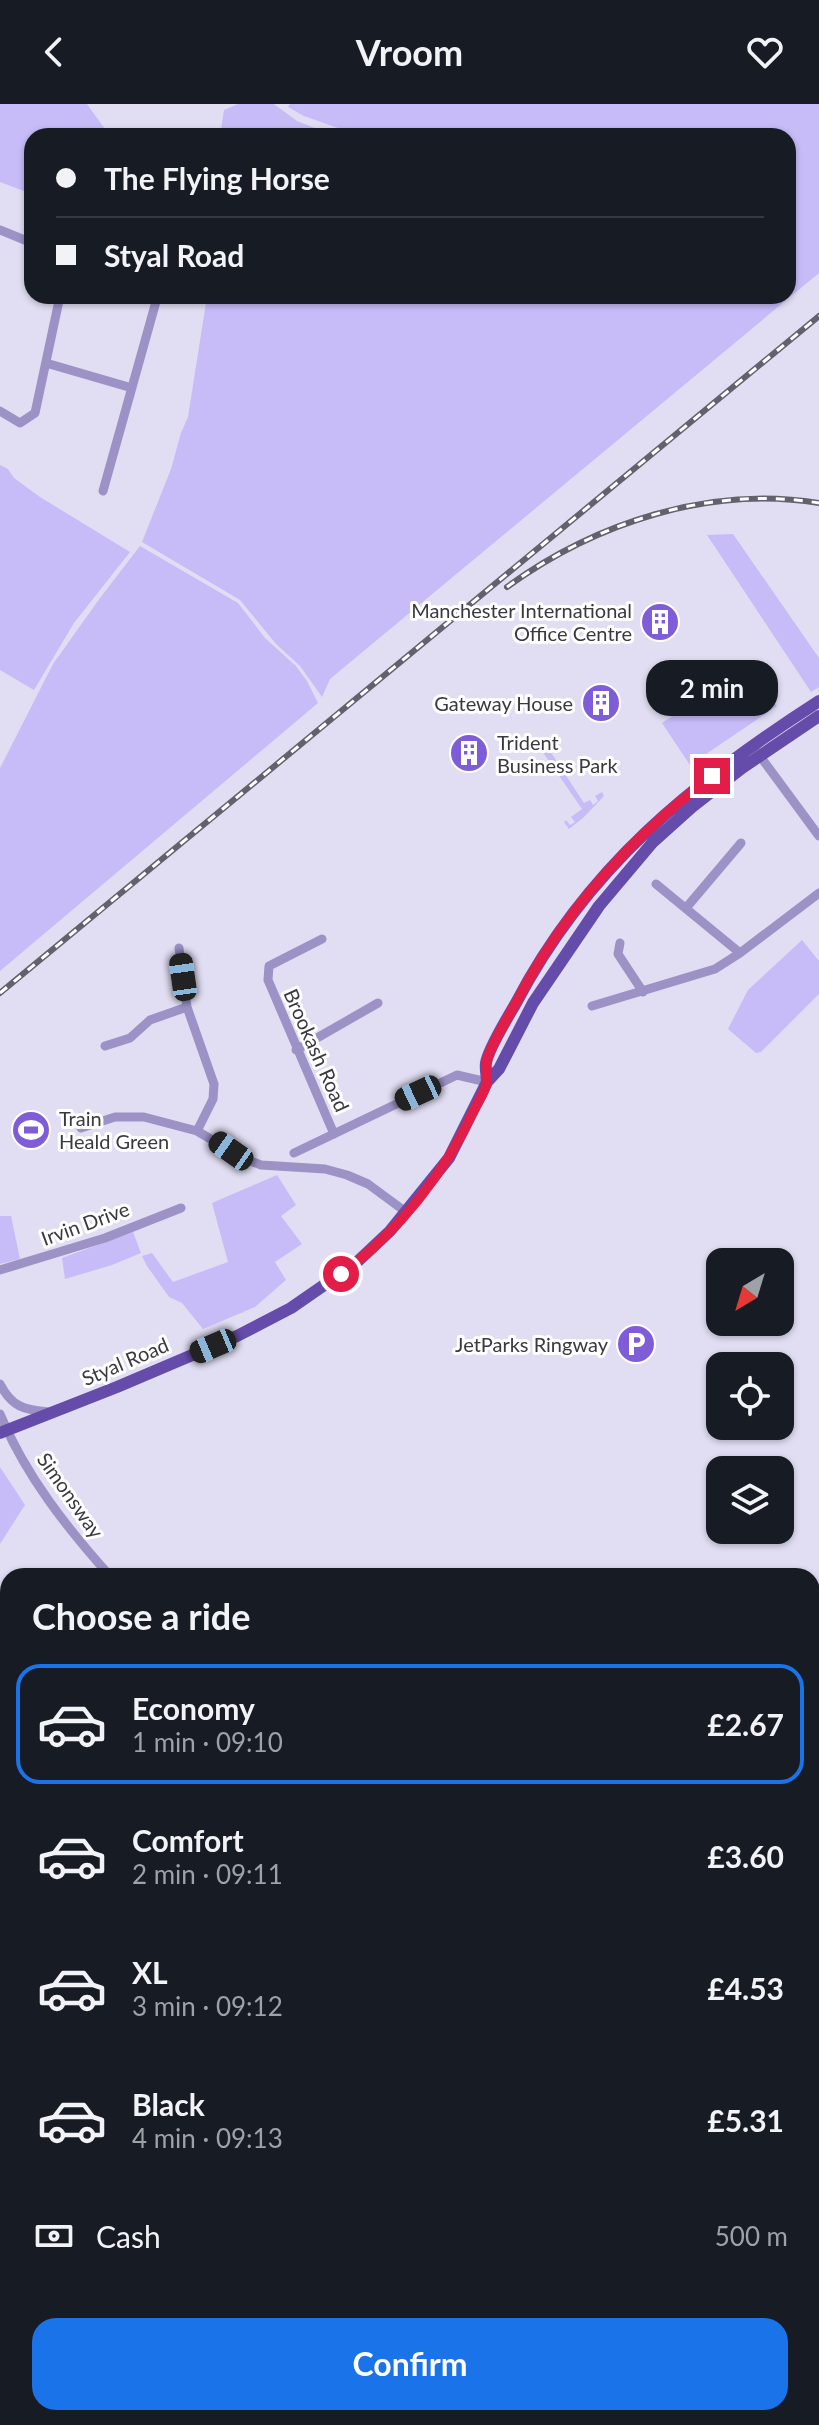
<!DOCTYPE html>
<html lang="en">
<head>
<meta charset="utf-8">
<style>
	:root { --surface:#171b24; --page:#20242c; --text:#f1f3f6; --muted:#9ea1a6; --line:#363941; --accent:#1a73e8 }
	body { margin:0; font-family:Lato,sans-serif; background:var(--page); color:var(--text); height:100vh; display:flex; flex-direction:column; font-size:30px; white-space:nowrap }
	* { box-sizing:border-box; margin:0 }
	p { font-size:26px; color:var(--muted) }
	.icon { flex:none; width:44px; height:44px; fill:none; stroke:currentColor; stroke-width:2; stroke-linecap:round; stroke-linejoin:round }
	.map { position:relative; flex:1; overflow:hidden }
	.sheet { position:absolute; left:0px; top:1464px; width:820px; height:858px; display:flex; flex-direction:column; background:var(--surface); border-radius:24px 24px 0 0; box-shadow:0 2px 6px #0004 }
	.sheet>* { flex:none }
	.banner { position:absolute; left:24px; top:24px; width:772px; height:176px; border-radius:24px; box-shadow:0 2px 6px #0004; display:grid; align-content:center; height:176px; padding:0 32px; background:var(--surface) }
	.needle { width:52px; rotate:218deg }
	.controls { position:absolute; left:706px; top:1144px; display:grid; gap:16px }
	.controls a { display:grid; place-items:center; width:88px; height:88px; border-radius:16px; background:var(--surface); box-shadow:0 2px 6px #0004; font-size:40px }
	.end { position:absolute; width:36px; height:36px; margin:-18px; border:10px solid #e11d48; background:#fff; box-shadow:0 0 0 4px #fff }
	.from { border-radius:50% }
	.bubble { position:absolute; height:56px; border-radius:24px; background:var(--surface); box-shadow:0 2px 6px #0004; font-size:26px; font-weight:700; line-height:56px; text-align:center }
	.car { position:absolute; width:24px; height:48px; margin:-24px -12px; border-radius:10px; box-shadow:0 0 6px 2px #0007; background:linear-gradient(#222 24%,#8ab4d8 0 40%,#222 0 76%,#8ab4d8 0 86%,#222 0) }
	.banner b { display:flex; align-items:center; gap:28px; height:76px; font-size:30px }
	.banner b+b { border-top:2px solid var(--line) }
	.banner i { width:20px; height:20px; background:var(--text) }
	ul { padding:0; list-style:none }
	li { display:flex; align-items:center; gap:24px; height:120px; margin:0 16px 12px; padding:0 16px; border:4px solid transparent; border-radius:24px }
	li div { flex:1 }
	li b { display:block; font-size:30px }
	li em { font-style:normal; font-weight:700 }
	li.active { border-color:var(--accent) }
	li>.icon { width:72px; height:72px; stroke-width:1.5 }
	h2 { padding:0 32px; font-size:36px; line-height:96px }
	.pay { display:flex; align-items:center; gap:20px; height:88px; padding:0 32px; font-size:30px }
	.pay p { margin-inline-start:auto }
	.button { display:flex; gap:16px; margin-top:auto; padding:16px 32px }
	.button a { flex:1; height:92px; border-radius:24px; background:var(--accent); color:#fff; font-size:32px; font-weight:700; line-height:92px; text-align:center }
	header { display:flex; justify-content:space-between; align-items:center; height:104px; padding:0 32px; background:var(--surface); font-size:36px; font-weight:700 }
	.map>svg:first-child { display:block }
	.green { fill:#c7bcf8 }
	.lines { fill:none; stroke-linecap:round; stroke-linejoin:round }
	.minor { stroke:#9c92c6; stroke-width:9 }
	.major { stroke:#664caa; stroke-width:12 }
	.tram { stroke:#63616d; stroke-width:2 }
	.rail-casing { stroke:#63616d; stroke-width:6 }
	.rail { stroke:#fff; stroke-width:3; stroke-dasharray:9; stroke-linecap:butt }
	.route { stroke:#e11d48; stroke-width:10 }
	.labels { text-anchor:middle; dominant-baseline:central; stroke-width:6; stroke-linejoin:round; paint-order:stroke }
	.poi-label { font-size:20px; fill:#3a3941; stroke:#fff; text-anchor:end }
	.street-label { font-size:20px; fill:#3a3941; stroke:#fff }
</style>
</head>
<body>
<header><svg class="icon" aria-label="back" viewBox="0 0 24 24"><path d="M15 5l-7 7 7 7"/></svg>Vroom<svg class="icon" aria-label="heart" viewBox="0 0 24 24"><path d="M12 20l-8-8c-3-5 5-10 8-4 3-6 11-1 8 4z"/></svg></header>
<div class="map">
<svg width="819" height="2321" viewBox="0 0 819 2321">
	<rect width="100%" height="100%" fill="#e1def3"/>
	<path class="green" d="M0 0H87L110 32H32V90L0 78Z
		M238 0H274L297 17 335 32H220L224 6Z
		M290 0H819V169L330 575 322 593 300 562 276 540 240 496 142 438 171 365 181 329 188 313 207 192H788V32H352V29L304 12 288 3Z
		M0 361 8 365 14 374 40 393 130 448 74 519 34 586 0 566Z
		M733 430 819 554V583L811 588 707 431Z
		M140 442 238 499 265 534 296 562 307 577 318 599 0 867V664L53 560 100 494Z
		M745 563 777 602 690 661 662 619Z
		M548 644 584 699 590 696 593 701 598 697 595 692 602 688 604 692 583 714 569 725 564 718 566 716 570 721 575 718 571 713 582 705 542 647Z
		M802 836 819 857V890L761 948 756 949 728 925 748 886Z
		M277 1071 296 1101 281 1112 302 1140 275 1158 286 1176 255 1203 203 1225 182 1199 169 1193 147 1162 142 1152 152 1149 173 1178 228 1158 212 1099Z
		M0 1112H11L20 1155 0 1160Z
		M133 1128 141 1149 112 1161 65 1175 62 1154Z
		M0 1363 25 1401 0 1440Z
		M0 1599 8 1604V1715L0 1723Z
		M812 2138 819 2140V2317L811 2321H694L699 2314H812V2214L816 2209 812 2200Z
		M234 2314H460L462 2315 461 2321H228Z"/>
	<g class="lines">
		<path class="minor" d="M0 126 32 139
			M46 259 132 284
			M0 307 20 319 35 309 60 192
			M103 387 157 194
			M757 648 819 732
			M656 780 740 849
			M686 804 741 739
			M322 835 269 862 268 876 334 1030
			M620 839 618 850 643 888
			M179 844 187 903 214 980 213 995 197 1027
			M592 902 715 865 740 849 819 789
			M105 942 130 934 150 916 187 903
			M296 946 378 899
			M81 1024 115 1013H144L197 1027 243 1054 261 1061 325 1065 347 1071 368 1080 406 1108
			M294 1049 457 971 487 978
			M0 1166 105 1134 181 1104
			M0 1280C12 1303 24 1306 49 1308
			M0 1310C25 1371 67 1424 110 1472
			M0 1795 8 1787
			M812 1849 819 1845
			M0 1896 8 1899
			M812 1944 819 1941
			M0 2019 8 2024
			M0 2157 8 2150
			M0 2165 8 2173
			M61 2314 71 2321
			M503 2314 504 2321
			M43 2321 48 2314
			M168 2321 173 2314"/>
		<path class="major" d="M487 978C487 972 485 965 486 959 488 945 508 913 516 899 587 763 693 678 819 597
			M0 1329 117 1283 237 1232 291 1204 356 1159 390 1127 449 1054 487 978 499 965 533 899 599 802 615 783 653 738 692 703 742 664 819 612"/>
		<path class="tram" d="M812 1824 819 1821
			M522 2314 524 2321"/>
		<defs>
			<path id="rail" d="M507 483C595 419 710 381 819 399
				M0 889 819 212"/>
		</defs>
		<use href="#rail" class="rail-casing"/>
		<use href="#rail" class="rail"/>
	</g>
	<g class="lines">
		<path class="route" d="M341 1170C397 1129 445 1069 474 1006 478 998 485 988 487 978 488 973 485 966 486 960 488 945 510 910 518 895 565 806 633 732 712 672"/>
	</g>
	<defs>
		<symbol id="building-disc" viewBox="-11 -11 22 22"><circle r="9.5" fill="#805dd8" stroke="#fff"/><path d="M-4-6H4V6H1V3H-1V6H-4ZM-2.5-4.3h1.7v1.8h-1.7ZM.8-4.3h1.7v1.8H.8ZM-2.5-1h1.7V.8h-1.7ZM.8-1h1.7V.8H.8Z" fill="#fff"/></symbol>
		<symbol id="stadium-disc" viewBox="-11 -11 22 22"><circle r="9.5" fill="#805dd8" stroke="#fff"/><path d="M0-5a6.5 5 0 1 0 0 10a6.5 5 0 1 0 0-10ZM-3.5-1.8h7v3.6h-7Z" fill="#fff"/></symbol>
		<symbol id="parking-disc" viewBox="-11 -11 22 22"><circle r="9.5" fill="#805dd8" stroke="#fff"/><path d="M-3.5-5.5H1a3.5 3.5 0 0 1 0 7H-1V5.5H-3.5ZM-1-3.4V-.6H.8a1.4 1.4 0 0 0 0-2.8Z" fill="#fff"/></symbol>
	</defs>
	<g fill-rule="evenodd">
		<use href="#building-disc" x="638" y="496" width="44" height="44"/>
		<use href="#building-disc" x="579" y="577" width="44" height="44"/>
		<use href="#building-disc" x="447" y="627" width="44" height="44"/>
		<use href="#stadium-disc" x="9" y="1004" width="44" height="44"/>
		<use href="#parking-disc" x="614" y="1218" width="44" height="44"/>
	</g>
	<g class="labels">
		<g class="poi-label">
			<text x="632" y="506">Manchester International<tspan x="632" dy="23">Office Centre</tspan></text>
			<text x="573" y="599">Gateway House</text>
			<text x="497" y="638" text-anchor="start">Trident<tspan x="497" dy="23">Business Park</tspan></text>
			<text x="59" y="1014" text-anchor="start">Train<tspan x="59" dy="23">Heald Green</tspan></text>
			<text x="608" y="1240">JetParks Ringway</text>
		</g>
		<g class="street-label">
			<text transform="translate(317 946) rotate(66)">Brookash Road</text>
			<text transform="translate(85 1119) rotate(-20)">Irvin Drive</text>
			<text transform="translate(125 1257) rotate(-23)">Styal Road</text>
			<text transform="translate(71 1391) rotate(55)">Simonsway</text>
		</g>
	</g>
</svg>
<div class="controls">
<a><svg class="needle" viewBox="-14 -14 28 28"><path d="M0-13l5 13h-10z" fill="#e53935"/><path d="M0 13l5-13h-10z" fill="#9ea1a6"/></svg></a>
<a><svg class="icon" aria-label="locate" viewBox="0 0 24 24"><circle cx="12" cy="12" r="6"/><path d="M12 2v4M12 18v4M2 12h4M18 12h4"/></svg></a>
<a><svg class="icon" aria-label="layers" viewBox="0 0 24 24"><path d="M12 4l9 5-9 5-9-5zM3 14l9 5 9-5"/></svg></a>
</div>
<i class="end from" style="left:341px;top:1170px"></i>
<i class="end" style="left:712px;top:672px"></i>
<div class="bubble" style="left:646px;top:556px;width:132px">2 min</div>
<i class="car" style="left:183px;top:873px;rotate:352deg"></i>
<i class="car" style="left:418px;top:989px;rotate:245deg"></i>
<i class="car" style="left:231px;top:1047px;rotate:305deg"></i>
<i class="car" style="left:213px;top:1242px;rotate:247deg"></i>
<div class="banner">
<b><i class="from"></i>The Flying Horse</b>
<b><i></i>Styal Road</b>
</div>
<section class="sheet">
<h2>Choose a ride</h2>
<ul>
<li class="active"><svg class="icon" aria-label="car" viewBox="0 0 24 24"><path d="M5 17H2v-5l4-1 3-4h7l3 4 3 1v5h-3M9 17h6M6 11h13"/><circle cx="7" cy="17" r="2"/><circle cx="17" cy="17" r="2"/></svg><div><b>Economy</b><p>1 min · 09:10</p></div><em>£2.67</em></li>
<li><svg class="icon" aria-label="car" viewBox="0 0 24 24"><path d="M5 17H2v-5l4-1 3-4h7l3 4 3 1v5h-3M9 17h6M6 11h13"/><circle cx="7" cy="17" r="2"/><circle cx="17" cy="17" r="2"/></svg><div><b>Comfort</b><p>2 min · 09:11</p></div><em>£3.60</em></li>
<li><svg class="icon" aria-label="car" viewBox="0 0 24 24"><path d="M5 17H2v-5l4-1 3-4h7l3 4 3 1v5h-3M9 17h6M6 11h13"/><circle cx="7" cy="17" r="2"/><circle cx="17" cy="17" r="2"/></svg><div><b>XL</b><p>3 min · 09:12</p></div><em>£4.53</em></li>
<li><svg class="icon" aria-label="car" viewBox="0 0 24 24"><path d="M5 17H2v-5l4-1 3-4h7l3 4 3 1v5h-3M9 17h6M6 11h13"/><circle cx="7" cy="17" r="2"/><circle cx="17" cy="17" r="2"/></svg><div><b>Black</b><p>4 min · 09:13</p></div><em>£5.31</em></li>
</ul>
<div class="pay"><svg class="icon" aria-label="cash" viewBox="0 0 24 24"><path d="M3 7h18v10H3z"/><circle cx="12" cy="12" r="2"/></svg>Cash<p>500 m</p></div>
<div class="button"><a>Confirm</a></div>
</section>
</div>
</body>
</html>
